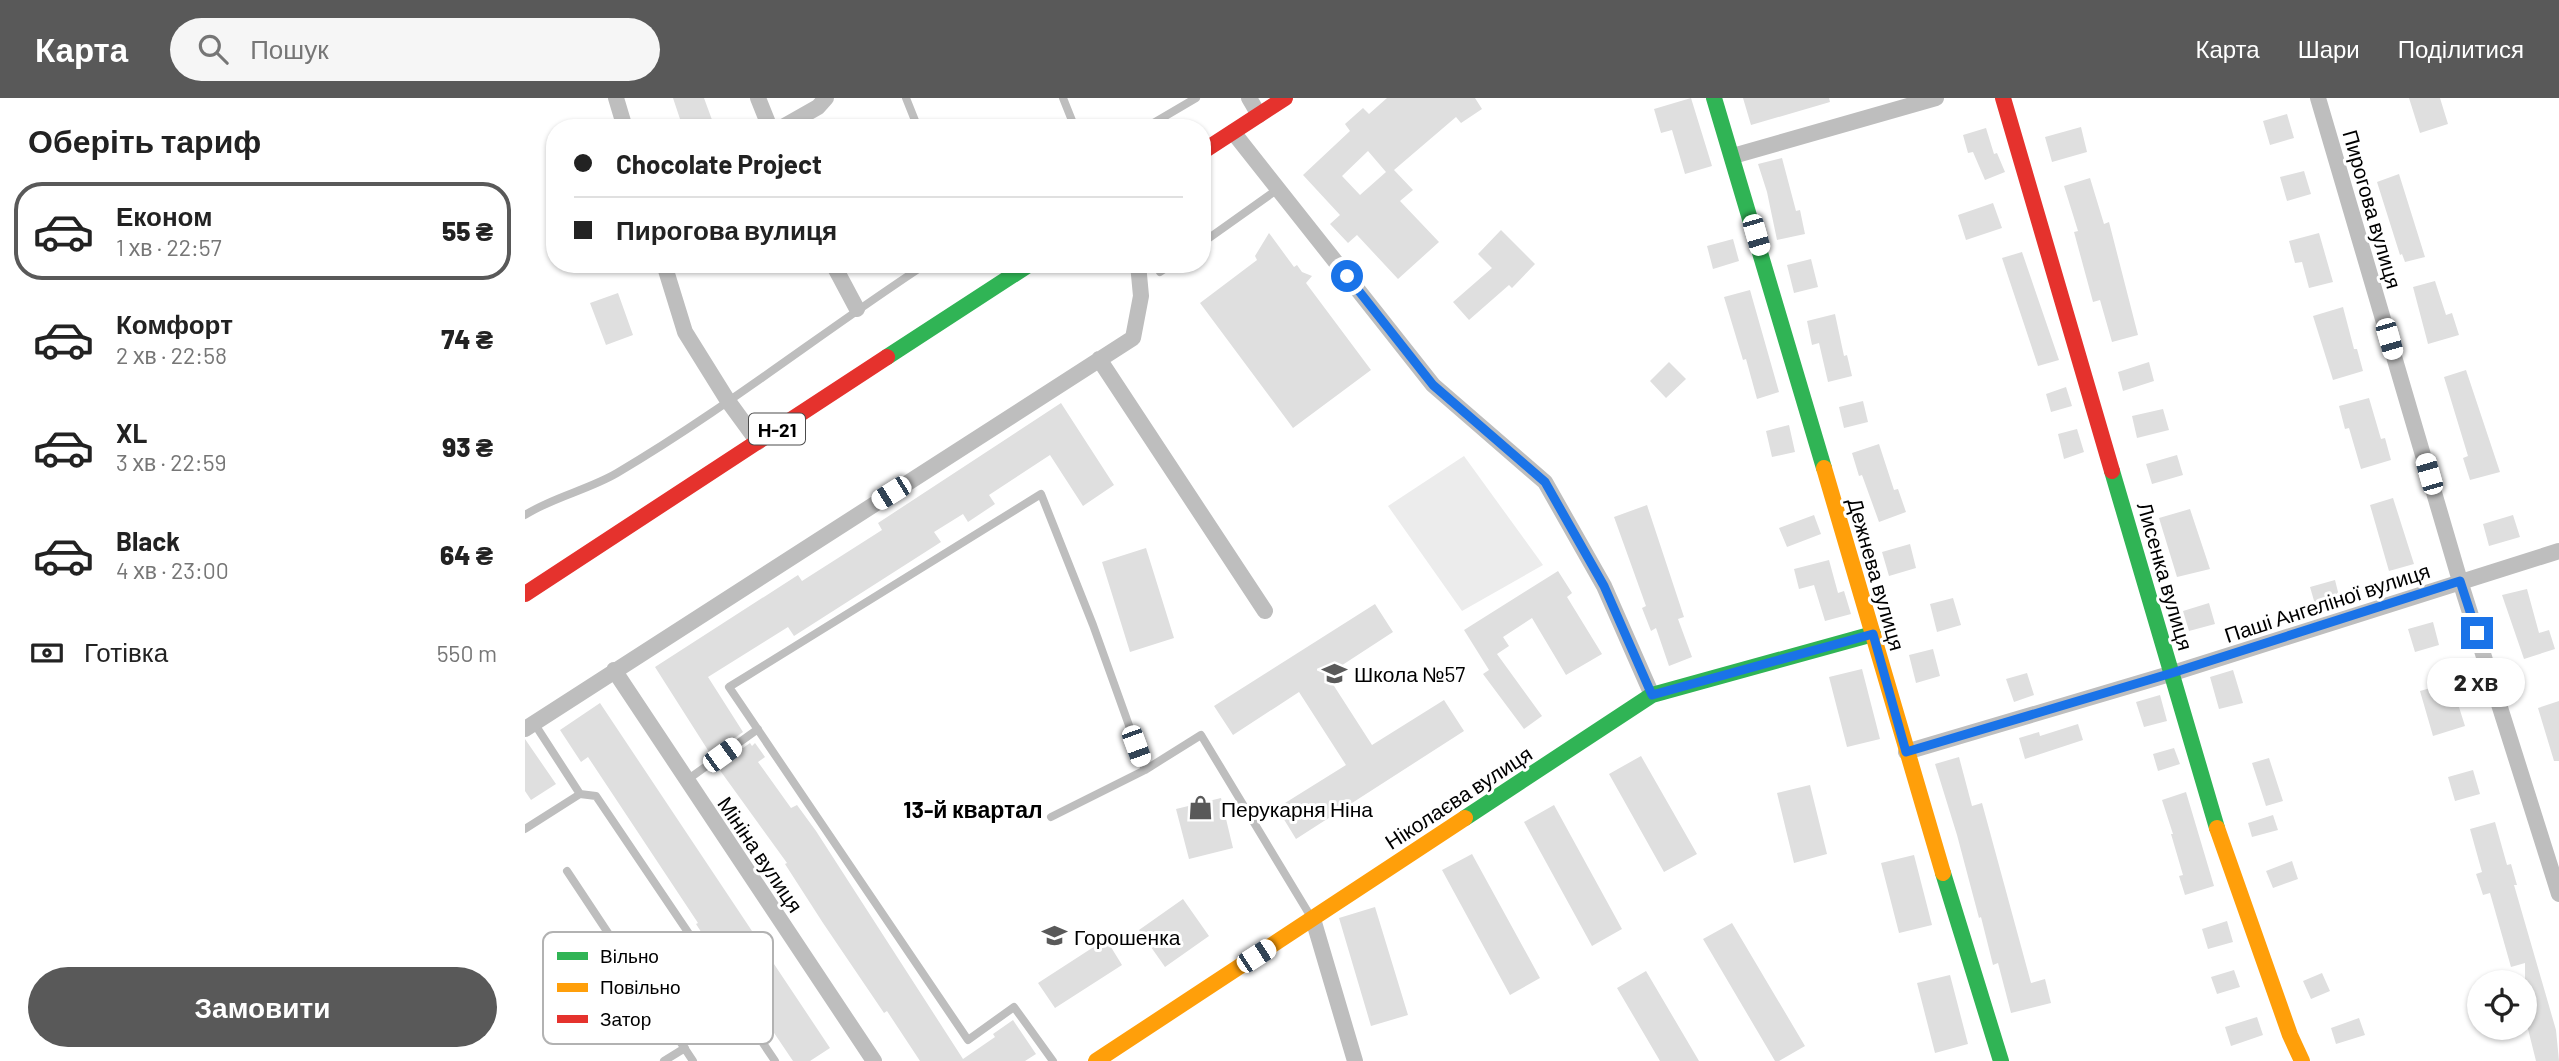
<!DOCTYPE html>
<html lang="uk">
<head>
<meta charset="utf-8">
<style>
	:root { --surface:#fff; --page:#f6f6f6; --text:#222; --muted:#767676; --line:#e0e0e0; --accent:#595959 }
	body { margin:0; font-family:Barlow,sans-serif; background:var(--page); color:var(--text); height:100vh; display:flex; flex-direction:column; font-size:26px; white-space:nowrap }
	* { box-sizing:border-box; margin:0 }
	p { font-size:23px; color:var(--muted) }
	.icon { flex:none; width:38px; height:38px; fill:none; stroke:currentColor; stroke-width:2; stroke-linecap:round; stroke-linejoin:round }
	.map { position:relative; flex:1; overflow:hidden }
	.drawer { display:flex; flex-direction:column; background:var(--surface); width:525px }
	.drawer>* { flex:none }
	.guide { position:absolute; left:21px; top:21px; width:665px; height:154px; border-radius:28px; box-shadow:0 2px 5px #0004; display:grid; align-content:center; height:154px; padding:0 28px; background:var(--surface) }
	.buttons { position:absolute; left:1942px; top:872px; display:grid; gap:14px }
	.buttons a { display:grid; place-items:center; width:70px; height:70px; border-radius:50%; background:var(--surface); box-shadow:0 2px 5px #0004; font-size:35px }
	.end { position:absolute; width:32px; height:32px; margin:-16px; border:9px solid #1a73e8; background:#fff; box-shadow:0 0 0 4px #fff }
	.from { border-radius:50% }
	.bubble { position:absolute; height:49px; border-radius:24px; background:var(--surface); box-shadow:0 2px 5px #0004; font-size:23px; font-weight:800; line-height:49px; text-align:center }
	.car { position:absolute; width:21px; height:42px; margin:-21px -10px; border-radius:9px; box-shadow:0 0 5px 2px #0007; background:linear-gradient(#fff 24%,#345 0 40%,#fff 0 76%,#345 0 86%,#fff 0) }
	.guide b { display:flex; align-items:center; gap:24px; height:66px; font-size:26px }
	.guide b+b { border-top:2px solid var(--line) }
	.guide i { width:18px; height:18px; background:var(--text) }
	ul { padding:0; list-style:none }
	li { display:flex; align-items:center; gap:21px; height:98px; margin:0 14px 10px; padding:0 14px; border:4px solid transparent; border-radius:28px }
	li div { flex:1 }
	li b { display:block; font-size:26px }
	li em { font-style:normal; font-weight:800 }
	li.selected { border-color:var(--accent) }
	li>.icon { width:63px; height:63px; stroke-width:1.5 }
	h2 { padding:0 28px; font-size:32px; line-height:84px }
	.pay { display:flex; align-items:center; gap:18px; height:77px; padding:0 28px; font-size:26px }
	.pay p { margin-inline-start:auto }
	.button { display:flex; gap:14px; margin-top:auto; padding:14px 28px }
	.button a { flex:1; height:80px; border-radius:42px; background:var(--accent); color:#fff; font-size:28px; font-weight:800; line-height:80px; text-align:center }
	header { display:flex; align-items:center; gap:42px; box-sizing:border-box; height:98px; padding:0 35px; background:var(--accent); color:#fff }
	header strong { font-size:33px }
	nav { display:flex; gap:38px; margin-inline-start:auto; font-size:24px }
	.search { width:490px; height:63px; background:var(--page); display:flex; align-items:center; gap:18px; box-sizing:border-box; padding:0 24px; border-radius:38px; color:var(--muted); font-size:26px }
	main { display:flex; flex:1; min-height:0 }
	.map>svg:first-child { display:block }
	.green { fill:#ececec }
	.building { fill:#dfdfdf; fill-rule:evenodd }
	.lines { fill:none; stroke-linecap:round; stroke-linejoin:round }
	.lane { stroke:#bebebe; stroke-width:8 }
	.street { stroke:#bebebe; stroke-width:16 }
	.fast { stroke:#30b455; stroke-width:16 }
	.slow { stroke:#ff9f0a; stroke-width:16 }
	.jam { stroke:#e5322d; stroke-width:16 }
	.route { stroke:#1a73e8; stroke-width:9 }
	.labels { text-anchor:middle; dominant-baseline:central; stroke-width:6; stroke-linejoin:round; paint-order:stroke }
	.shield { fill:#fff; stroke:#4c4c4c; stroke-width:2 }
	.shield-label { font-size:19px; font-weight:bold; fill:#000 }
	.street-label { font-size:21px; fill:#000; stroke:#fff }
	.poi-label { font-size:21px; fill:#000; stroke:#fff; text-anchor:start }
	.neighbourhood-label { font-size:23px; font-weight:bold; fill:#000; stroke:#fff }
	.key { fill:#fff; stroke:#b2b2b2; stroke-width:2 }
	.key-label { font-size:19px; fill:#000 }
</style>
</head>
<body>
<header>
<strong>Карта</strong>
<div class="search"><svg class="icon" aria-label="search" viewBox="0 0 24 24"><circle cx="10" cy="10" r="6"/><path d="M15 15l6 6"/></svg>Пошук</div>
<nav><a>Карта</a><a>Шари</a><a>Поділитися</a></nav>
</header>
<main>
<section class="drawer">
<h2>Оберіть тариф</h2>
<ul>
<li class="selected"><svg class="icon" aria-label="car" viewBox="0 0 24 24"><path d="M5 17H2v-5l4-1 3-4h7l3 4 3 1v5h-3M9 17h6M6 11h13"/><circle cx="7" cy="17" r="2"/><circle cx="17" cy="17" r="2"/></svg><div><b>Економ</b><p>1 хв · 22:57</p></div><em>55 ₴</em></li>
<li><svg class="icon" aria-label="car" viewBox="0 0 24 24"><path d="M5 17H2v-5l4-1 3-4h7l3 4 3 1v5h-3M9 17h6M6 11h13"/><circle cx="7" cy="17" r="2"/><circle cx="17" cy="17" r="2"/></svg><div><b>Комфорт</b><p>2 хв · 22:58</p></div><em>74 ₴</em></li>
<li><svg class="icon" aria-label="car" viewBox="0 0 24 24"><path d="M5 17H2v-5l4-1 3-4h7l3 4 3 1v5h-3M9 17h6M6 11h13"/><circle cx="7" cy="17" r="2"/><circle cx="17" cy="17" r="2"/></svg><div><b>XL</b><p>3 хв · 22:59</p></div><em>93 ₴</em></li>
<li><svg class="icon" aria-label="car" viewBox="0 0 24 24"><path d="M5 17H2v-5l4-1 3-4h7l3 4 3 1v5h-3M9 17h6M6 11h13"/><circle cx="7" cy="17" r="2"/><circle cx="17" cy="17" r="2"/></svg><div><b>Black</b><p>4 хв · 23:00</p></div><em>64 ₴</em></li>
</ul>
<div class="pay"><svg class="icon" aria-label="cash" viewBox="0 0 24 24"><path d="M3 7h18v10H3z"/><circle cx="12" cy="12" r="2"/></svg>Готівка<p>550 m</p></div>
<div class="button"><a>Замовити</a></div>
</section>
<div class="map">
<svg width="2034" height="963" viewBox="0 0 2034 963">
	<rect width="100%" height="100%" fill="#fff"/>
	<path class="green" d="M939 358 1018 467 937 513 863 408Z"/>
	<path class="building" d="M148 0H179L190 30H158Z
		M862 0H950L957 11 936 25 931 19 869 72 888 92 875 103 914 144 873 181 832 137 823 145 805 126 815 117 778 77 825 33 820 26 838 10 844 16ZM843 53 861 74 835 97 817 78Z
		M1166 0 1187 68 1160 76 1147 32 1136 35 1129 11Z
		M1218 0H1304L1305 4 1226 27Z
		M1884 0H1915L1923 26 1895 35Z
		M1762 16 1769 40 1745 47 1738 23Z
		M1556 29 1562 54 1527 64 1520 39Z
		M1461 30 1469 56 1472 55 1480 74 1460 82 1448 54 1443 55 1438 37Z
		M1257 60 1271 113 1275 112 1280 136 1252 142 1242 94 1233 66Z
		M1779 73 1786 96 1762 103 1755 79Z
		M1874 76 1900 159 1880 164 1877 156 1875 157 1852 84Z
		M1565 80 1579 126 1584 124 1613 237 1587 244 1575 202 1568 204 1549 134 1553 133 1539 88Z
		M1468 105 1477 130 1441 142 1433 117Z
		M976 132 1010 166 987 190 984 187 944 222 928 204 967 170 953 156Z
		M744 135 769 169 772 167 777 174 787 178 781 185 846 272 768 330 675 205 732 162 730 158Z
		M1794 135 1808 184 1784 190 1777 164 1770 165 1764 143Z
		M1208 141 1214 163 1188 171 1182 148Z
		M1497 154 1534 262 1513 268 1477 160Z
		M1286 161 1293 189 1269 195 1262 167Z
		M1910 183 1921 217 1927 215 1934 237 1903 246 1888 189Z
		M1225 192 1254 294 1232 301 1221 261 1218 262 1199 199Z
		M93 195 108 237 81 247 65 205Z
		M1818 209 1829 251H1832L1838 273 1808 282 1788 218Z
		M1310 216 1319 258 1322 257 1327 278 1303 284 1294 245 1287 247 1282 223Z
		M1144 264 1161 281 1141 300 1125 283Z
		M1624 264 1629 283 1598 293 1593 274Z
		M1941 272 1975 374 1945 382 1938 360 1943 358 1919 279Z
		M1541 289 1547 308 1526 314 1521 296Z
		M1844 300 1856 341 1860 340 1866 362 1836 371 1824 330 1820 331 1814 308Z
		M1338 303 1343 324 1319 330 1314 309Z
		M536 305 589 387 558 408 525 357 464 397 470 406 443 424 438 416 409 434 416 444 269 538 263 529 183 579 218 634 186 657 130 569 273 477 277 483 357 432 353 425Z
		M1638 311 1644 332 1612 340 1607 318Z
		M1264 327 1270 354 1247 359 1241 333Z
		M1552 331 1559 354 1539 361 1533 336Z
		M1354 346 1369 392 1373 391 1381 414 1354 424 1337 377 1334 378 1327 355Z
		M1652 357 1658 377 1627 386 1621 366Z
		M1868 400 1889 466 1864 473 1845 407Z
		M1122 407 1159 519 1153 521 1167 559 1144 568 1131 530 1126 533 1117 510 1121 508 1089 419Z
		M1665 411 1685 471 1652 479 1634 420Z
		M1289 417 1296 436 1262 449 1254 430Z
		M1988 417 1995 439 1964 448 1958 426Z
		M1385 446 1391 470 1364 478 1357 454Z
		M621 450 649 540 605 554 577 464Z
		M1304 462 1313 495 1319 493 1326 516 1300 523 1289 487 1274 491 1269 471Z
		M1033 473 1047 495 1042 499 1077 556 1041 577 1007 520 978 539 984 548 972 556 1017 618 999 631 958 576 964 572 939 532Z
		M1810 482 1816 506 1792 513 1785 489Z
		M2002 491 2014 535 2024 532 2030 551 1999 561 1977 497Z
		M1428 500 1436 527 1412 534 1405 506Z
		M1684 505 1690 526 1664 533 1658 513Z
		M850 506 868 534 802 577 847 647 919 602 939 633 771 741 752 710 821 667 774 594 708 637 689 608Z
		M1908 524 1914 547 1890 554 1883 531Z
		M1408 551 1415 578 1391 585 1384 557Z
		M1337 571 1355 641 1322 649 1304 579Z
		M1708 572 1718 605 1694 611 1685 579Z
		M1502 575 1509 597 1489 604 1481 581Z
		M1926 584 1940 628 1908 638 1895 593Z
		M1635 597 1642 623 1619 629 1611 604Z
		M2034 603V663H2029L2013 610Z
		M75 605 305 950 285 963H268L208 874 204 877 171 826 173 825 63 659 56 664 35 632Z
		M1553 626 1558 642 1500 661 1494 640 1514 634 1515 638Z
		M0 641 31 686 6 702 0 693Z
		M225 645 227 648 230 645 240 659 233 664 266 710 272 707 291 733 438 961 470 939 468 936 488 922 511 956 500 963H395L362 913 359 915 298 825 260 766 262 765 194 671 193 668Z
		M1649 650 1655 666 1633 673 1628 656Z
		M1116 658 1172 756 1139 774 1084 676Z
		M1434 659 1447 708 1457 705 1506 885 1520 881 1526 905 1486 915 1473 865 1468 867 1456 819 1454 820 1432 737 1410 666Z
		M1744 660 1758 703 1741 708 1727 665Z
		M1948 672 1955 696 1930 703 1923 679Z
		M1285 687 1302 756 1269 765 1252 695Z
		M1661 694 1689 788 1660 797 1654 778 1658 777 1646 736H1648L1637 702Z
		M696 700 708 750 664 761 651 711Z
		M1029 707 1097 831 1067 848 999 724Z
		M1748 717 1753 732 1727 739 1723 725Z
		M1970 724 1982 767 1986 766 1992 787H1989L2031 932 2034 963H2011L2000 919V865L1986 869 1965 795 1958 797 1951 776 1957 774 1945 731Z
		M947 756 1015 880 985 897 917 772Z
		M1389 757 1407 827 1374 835 1356 765Z
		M1767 763 1773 781 1748 790 1741 773Z
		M658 801 684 838 640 869 614 832Z
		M850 809 883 917 846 928 814 820Z
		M1702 823 1708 844 1683 851 1677 831Z
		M1207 825 1280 948 1254 963H1250L1178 841Z
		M581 841 597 867 530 910 513 885Z
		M1709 872 1715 889 1692 896 1686 879Z
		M1121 873 1174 963H1135L1092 890Z
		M1797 875 1805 893 1786 901 1778 883Z
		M1425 877 1443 946 1410 955 1392 885Z
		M1732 919 1738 937 1706 948 1700 929Z
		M1834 920 1840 937 1811 946 1806 930Z"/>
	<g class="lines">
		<path class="lane" d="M381 0 393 30
			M538 0 550 30
			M620 30 671 0
			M677 145 753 91
			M635 174 647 166
			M0 417C28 399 63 392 92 375 199 312 297 234 401 166
			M162 682 233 631
			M55 696 71 698 250 963
			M526 719 620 672
			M0 731 55 696 9 625
			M42 773 168 963
			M139 963 160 950
			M528 963 489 909 443 942 204 589 516 396 568 527 620 672 676 637 786 819"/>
		<path class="street" d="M91 0 100 30
			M233 0 245 30
			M724 0 734 17
			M1793 0 1935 483 2034 796
			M256 30 293 9 301 0
			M708 34 908 287 1020 384 1079 488 1127 597
			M1208 58 1411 0
			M139 166 160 234 203 303 233 344
			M308 166 332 211
			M574 261 740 513
			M89 572 349 963
			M0 631 608 240 616 198 613 166
			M1381 654 1648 575 2034 453
			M788 821 830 963"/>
		<path class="fast" d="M1189 0 1299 370
			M362 259 505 166
			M1587 373 1692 730
			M940 720 1127 597 1348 536
			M1418 775 1476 963"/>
		<path class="slow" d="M1299 370 1418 775
			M1692 730 1765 937 1777 963
			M571 963 940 720"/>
		<path class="jam" d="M1478 0 1587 373
			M677 54 760 0
			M0 496 362 259"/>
	</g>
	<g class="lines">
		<path class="route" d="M822 178 908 287 1020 384 1079 488 1127 597 1348 536 1381 654 1647 575 1935 483 1952 535"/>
	</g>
	<defs>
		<symbol id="school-bare" viewBox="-9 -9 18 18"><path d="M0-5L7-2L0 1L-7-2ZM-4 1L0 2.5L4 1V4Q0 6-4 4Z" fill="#595959" stroke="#fff" stroke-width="2.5" paint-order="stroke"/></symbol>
		<symbol id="shop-bare" viewBox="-9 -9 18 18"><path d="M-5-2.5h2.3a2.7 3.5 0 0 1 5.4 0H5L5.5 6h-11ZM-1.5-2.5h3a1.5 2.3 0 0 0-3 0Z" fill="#595959" stroke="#fff" stroke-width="2.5" paint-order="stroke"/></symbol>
	</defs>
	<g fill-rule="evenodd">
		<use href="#school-bare" x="792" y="558" width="35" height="35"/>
		<use href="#shop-bare" x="658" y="692" width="35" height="35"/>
		<use href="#school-bare" x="512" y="820" width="35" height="35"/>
	</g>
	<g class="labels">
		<rect class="shield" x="224" y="315.5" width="56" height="31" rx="5"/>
		<g class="shield-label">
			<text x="252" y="331">Н-21</text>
		</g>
		<g class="street-label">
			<text transform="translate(1848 111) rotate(74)">Пирогова вулиця</text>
			<text transform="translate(1352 476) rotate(74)">Дежнева вулиця</text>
			<text transform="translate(1641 478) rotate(74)">Лисенка вулиця</text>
			<text transform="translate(1802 504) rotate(-18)">Паші Ангеліної вулиця</text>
			<text transform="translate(933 699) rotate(-33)">Ніколаєва вулиця</text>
			<text transform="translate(236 756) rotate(56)">Мініна вулиця</text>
		</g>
		<g class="poi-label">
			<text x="829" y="575">Школа №57</text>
			<text x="696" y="710">Перукарня Ніна</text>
			<text x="549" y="838">Горошенка</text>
		</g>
		<g class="neighbourhood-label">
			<text x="448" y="711">13-й квартал</text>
		</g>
	</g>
	<rect x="18" y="834" width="230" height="112" rx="10" class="key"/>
	<rect x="32" y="854" width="31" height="8" fill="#30b455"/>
	<rect x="32" y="885" width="31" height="9" fill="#ff9f0a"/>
	<rect x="32" y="917" width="31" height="8" fill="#e5322d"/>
	<g class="key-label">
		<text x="75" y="865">Вільно</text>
		<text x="75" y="896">Повільно</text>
		<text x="75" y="928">Затор</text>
	</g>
</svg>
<div class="buttons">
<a><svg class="icon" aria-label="locate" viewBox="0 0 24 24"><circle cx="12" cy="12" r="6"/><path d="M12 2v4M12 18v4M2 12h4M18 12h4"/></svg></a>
</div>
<i class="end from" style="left:822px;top:178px"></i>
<i class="end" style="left:1952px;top:535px"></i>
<div class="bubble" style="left:1902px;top:560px;width:98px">2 хв</div>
<i class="car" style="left:1231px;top:137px;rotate:164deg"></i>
<i class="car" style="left:1864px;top:241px;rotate:164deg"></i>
<i class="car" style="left:1904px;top:376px;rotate:344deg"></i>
<i class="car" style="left:366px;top:395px;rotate:238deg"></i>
<i class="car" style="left:611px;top:648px;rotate:160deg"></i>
<i class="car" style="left:197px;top:657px;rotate:54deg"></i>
<i class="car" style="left:731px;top:858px;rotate:57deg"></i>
<div class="guide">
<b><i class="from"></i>Chocolate Project</b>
<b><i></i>Пирогова вулиця</b>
</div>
</div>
</main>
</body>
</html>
